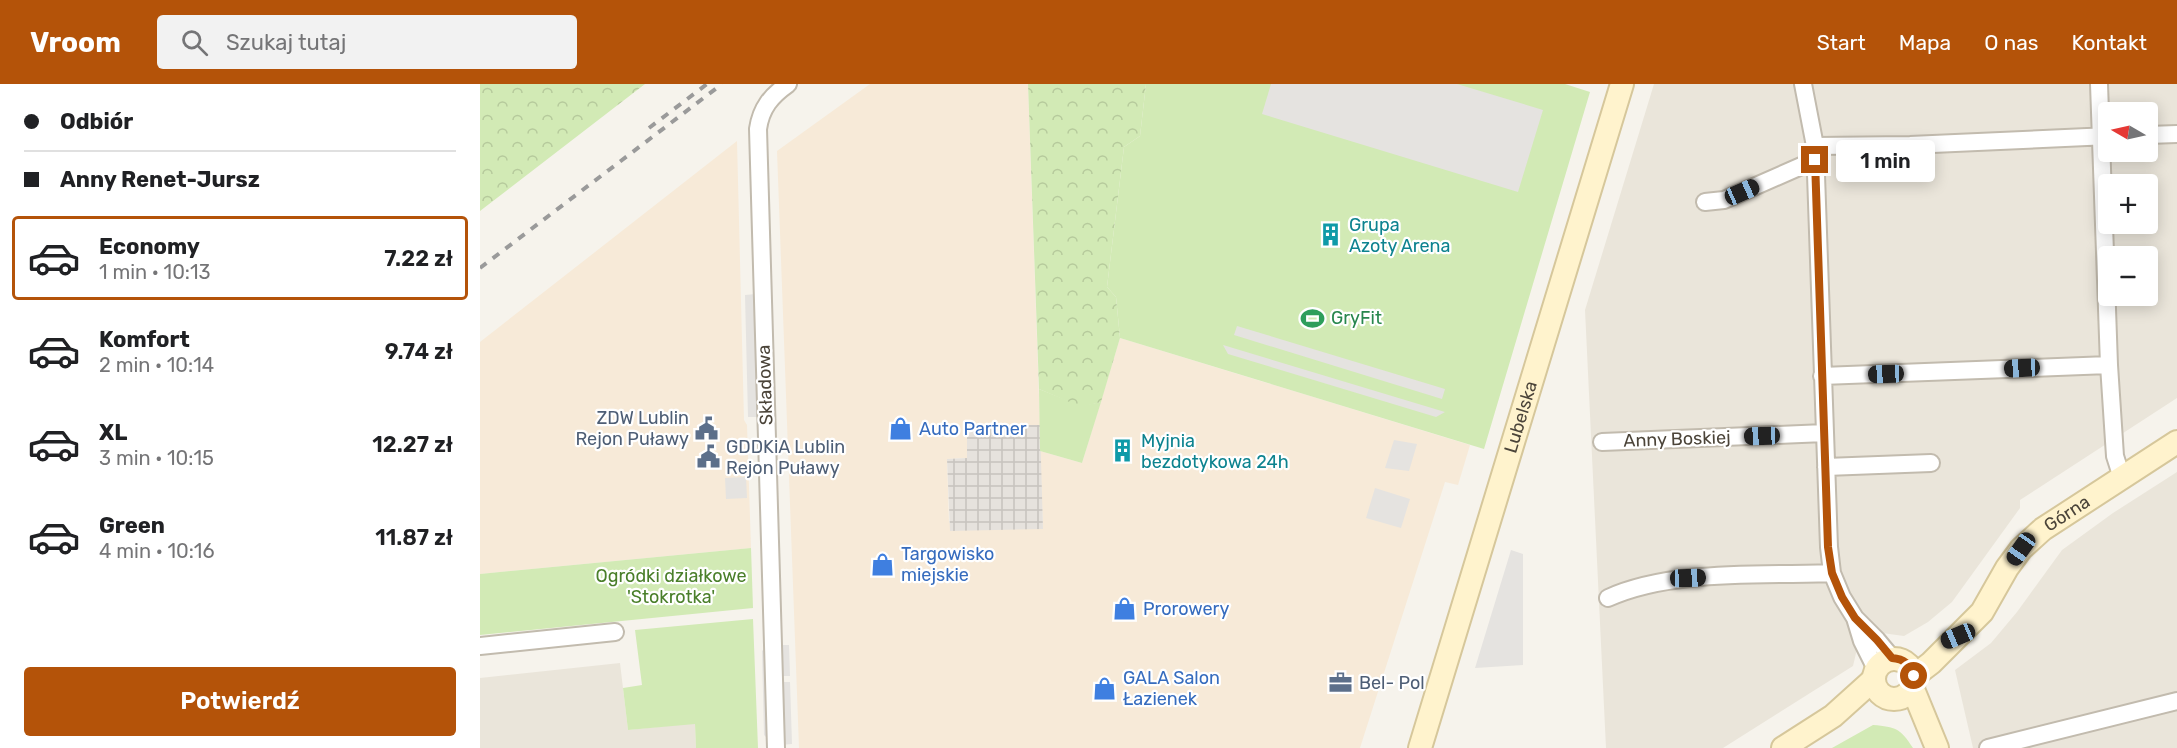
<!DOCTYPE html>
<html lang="pl">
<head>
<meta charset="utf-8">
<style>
	:root { --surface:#fff; --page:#f2f2f2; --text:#202124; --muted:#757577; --line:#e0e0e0; --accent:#b45309 }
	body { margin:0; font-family:Rubik,sans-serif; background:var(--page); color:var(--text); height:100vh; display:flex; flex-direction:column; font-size:22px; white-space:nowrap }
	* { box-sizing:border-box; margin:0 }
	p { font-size:20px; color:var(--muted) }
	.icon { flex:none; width:33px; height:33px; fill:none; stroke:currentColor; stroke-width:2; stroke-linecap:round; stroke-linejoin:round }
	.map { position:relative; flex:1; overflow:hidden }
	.drawer { display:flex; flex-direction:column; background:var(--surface); width:480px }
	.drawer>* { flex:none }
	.hud { display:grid; align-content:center; height:132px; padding:0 24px; background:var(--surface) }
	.needle { width:39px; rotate:279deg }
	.controls { position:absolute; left:1618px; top:18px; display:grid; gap:12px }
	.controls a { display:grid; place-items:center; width:60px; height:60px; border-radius:6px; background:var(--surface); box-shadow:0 3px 15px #0003; font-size:30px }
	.end { position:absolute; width:27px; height:27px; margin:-14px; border:8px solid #b45309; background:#fff; box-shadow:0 0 0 3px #fff }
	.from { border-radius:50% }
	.bubble { position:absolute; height:42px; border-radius:6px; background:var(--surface); box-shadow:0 3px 15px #0003; font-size:20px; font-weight:600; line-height:42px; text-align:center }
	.car { position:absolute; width:18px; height:36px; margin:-18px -9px; border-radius:8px; box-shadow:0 0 4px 2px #0007; background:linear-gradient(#222 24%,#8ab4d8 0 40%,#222 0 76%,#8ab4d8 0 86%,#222 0) }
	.hud b { display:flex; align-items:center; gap:21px; height:57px; font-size:22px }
	.hud b+b { border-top:2px solid var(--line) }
	.hud i { width:15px; height:15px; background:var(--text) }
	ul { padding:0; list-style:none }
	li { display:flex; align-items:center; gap:18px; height:84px; margin:0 12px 9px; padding:0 12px; border:3px solid transparent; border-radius:6px }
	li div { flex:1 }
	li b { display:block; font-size:22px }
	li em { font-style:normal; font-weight:600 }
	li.current { border-color:var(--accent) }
	li>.icon { width:54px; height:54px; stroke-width:1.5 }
	.primary-button { display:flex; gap:12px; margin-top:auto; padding:12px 24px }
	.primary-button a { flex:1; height:69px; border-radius:6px; background:var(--accent); color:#fff; font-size:24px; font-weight:600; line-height:69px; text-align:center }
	header { display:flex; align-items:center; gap:36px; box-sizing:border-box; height:84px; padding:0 30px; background:var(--accent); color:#fff }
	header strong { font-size:28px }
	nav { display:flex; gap:33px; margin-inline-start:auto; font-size:21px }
	.search { width:420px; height:54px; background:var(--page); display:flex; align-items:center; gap:15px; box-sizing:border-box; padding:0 21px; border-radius:6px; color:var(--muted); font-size:22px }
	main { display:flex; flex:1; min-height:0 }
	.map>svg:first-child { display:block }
	.residential { fill:#eae5da; fill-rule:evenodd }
	.commercial { fill:#f7ead8 }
	.industrial { fill:url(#industrial-grid) }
	.green { fill:#d2eab5 }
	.forest { fill:url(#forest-crowns) }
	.parking { fill:#e5e3e0 }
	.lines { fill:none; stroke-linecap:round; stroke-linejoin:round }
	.street-casing { stroke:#c2bbae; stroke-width:20 }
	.secondary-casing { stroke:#d6c79b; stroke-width:26 }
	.street { stroke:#fff; stroke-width:16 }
	.secondary { stroke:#fff3cd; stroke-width:22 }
	.rail { stroke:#9a9a9a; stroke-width:4; stroke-dasharray:8 8; stroke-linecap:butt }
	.route { stroke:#b45309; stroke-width:8 }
	.labels { text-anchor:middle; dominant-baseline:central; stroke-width:4.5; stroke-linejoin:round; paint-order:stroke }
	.culture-label { font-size:18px; fill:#0d838f; stroke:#fff; text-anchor:start }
	.leisure-label { font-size:18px; fill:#27864d; stroke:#fff; text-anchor:start }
	.street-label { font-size:18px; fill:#4b4439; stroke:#fff }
	.service-label { font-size:18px; fill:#4e5e75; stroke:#fff; text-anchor:start }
	.shop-label { font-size:18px; fill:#366cbe; stroke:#fff; text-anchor:start }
	.park-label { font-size:18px; fill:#4a7f2a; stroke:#fff }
</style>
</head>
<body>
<header>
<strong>Vroom</strong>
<div class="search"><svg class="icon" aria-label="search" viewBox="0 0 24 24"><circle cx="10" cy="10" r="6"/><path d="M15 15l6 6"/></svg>Szukaj tutaj</div>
<nav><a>Start</a><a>Mapa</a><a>O nas</a><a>Kontakt</a></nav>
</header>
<main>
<section class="drawer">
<div class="hud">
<b><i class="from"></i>Odbiór</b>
<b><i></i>Anny Renet-Jursz</b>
</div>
<ul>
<li class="current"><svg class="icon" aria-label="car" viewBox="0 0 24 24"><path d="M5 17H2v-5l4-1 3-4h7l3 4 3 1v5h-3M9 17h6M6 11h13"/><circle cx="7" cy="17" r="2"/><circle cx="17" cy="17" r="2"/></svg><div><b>Economy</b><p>1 min · 10:13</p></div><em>7.22 zł</em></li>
<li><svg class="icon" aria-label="car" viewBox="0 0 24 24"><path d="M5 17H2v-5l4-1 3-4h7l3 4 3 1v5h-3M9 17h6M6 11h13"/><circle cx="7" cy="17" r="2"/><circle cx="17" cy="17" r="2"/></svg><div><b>Komfort</b><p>2 min · 10:14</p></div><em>9.74 zł</em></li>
<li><svg class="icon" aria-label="car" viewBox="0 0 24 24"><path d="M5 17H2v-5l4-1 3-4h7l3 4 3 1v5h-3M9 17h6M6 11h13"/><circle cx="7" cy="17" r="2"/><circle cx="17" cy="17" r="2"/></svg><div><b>XL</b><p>3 min · 10:15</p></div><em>12.27 zł</em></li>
<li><svg class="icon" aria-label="car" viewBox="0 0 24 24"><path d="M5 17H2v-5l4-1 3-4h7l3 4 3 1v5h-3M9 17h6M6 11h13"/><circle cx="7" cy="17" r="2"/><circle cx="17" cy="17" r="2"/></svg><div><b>Green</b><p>4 min · 10:16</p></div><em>11.87 zł</em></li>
</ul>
<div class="primary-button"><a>Potwierdź</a></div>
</section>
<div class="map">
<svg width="1697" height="664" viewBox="0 0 1697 664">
	<defs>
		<pattern id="industrial-grid" width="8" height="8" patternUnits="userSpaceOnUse" patternTransform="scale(1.5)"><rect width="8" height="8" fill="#e6e2dd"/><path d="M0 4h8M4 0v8" fill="none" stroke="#c7c3be"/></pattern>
		<pattern id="forest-crowns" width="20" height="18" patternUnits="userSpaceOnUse" patternTransform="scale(1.5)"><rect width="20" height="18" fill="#d2eab5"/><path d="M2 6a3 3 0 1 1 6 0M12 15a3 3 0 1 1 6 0" fill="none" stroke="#b6ca9c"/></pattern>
	</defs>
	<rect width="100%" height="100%" fill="#f6f3ec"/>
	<path class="residential" d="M1174 0H1697V314L1540 416V424L1472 518 1448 538 1424 552 1402 549 1377 565 1373 582 1243 664H1126L1105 226ZM1629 28H1668V68H1629ZM1629 100H1668V140H1629ZM1629 172H1668V212H1629Z
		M1697 388V664H1493L1475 586 1511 559 1537 528 1582 466 1633 429Z
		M140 579 148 646 215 639 216 664H0V594Z"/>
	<path class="commercial" d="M390 0H548L560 341H487L488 374 467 375 469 439 563 445 560 367 602 379 640 254 990 361 978 401 965 398 880 664H319L297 67Z
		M257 57 264 336 267 341 271 464 0 490V258Z"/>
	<path class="industrial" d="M487 341H560L563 445 470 447 467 375 487 374Z"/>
	<path class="green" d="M666 0H1085L1110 8 1004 365 640 254 636 213 627 203 644 63 660 52Z
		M559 305 601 322 621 318 602 379 560 367Z
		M271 464 273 524 0 551V490Z
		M273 535 278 664H216L215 640 148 646 143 604 162 601 155 546Z
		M1393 641C1416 643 1420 644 1433 664H1352Z"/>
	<path class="forest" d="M0 0H165L0 127Z
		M548 0H666L660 52 644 63 627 203 636 213 640 254 621 318 601 323 559 305Z"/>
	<path class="parking" d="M791 0H977L1063 26 1038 108 782 30Z
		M276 210 279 333H268L265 211Z
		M757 242 965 305 962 315 754 251Z
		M743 261 965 328 956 333 748 270Z
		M914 356 937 360 929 387 905 384Z
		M266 393 267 414 246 415 245 394Z
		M895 404 930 415 921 444 886 434Z
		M1031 466 1043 470V581L995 584Z
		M298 561H309L310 592H299Z
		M287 562 289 656 284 651 282 567Z
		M300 598H310L312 660 301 661Z"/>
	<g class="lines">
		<defs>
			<path id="street" d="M1323 0 1335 62 1349 463 1352 489 1362 513 1375 534 1382 557 1396 585
				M1619 0 1629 281 1635 372 1642 394
				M1668 51 1697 50
				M1335 62 1430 61 1629 52
				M1225 118 1244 116 1335 76
				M1342 292 1629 281
				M1122 358 1345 349
				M1346 383 1451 379
				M1128 514C1192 485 1282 492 1352 489
				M1376 535 1397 556 1412 574
				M0 562 135 548
				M296 664 278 45C281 24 291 12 308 0
				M1508 664 1697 617"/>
			<g id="secondary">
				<circle cx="1414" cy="595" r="20"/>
				<path id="s1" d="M1434 592 1451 579 1502 528 1527 484 1541 465 1563 445 1697 358"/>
				<path d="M1432 603 1457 664"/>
				<path id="s2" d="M940 664 1142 0"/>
				<path d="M1303 664 1353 632 1393 596"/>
			</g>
		</defs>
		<use href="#street" class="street-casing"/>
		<use href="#secondary" class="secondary-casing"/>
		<use href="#street" class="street"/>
		<use href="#secondary" class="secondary"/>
		<path class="rail" d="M169 44 227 0
			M0 184 242 0"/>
	</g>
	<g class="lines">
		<path class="route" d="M1335 76 1348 463 1352 489 1362 513 1375 534 1397 556 1412 574C1424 575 1430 580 1434 592"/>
	</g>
	<defs>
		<symbol id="building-bare" viewBox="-9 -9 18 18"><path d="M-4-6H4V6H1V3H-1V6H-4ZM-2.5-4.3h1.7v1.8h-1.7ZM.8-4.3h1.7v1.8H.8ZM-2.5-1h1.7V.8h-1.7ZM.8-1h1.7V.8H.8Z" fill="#0f9aa8" stroke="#fff" stroke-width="2.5" paint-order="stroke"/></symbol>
		<symbol id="stadium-bare" viewBox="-9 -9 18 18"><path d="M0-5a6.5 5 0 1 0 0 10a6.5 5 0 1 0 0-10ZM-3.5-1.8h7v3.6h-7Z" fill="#2e9e5b" stroke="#fff" stroke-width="2.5" paint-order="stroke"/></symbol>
		<symbol id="civic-bare" viewBox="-9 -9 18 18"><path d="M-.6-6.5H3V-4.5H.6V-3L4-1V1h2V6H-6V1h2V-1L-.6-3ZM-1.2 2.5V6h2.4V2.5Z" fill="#5c6f8a" stroke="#fff" stroke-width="2.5" paint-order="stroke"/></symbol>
		<symbol id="shop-bare" viewBox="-9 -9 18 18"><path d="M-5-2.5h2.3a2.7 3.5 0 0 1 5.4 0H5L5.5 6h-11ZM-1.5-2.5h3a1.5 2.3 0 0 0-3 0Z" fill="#3f7fe0" stroke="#fff" stroke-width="2.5" paint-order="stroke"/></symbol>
		<symbol id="office-bare" viewBox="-9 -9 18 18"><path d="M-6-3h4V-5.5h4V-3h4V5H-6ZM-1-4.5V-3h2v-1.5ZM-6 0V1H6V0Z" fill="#5c6f8a" stroke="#fff" stroke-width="2.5" paint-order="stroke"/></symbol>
	</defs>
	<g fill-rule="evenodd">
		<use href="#building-bare" x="834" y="134" width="33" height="33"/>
		<use href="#stadium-bare" x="816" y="218" width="33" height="33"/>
		<use href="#civic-bare" x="210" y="328" width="33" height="33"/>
		<use href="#shop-bare" x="404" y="328" width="33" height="33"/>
		<use href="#building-bare" x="626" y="350" width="33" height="33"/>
		<use href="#civic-bare" x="212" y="356" width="33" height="33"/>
		<use href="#shop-bare" x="386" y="464" width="33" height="33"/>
		<use href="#shop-bare" x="628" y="508" width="33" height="33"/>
		<use href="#office-bare" x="844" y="582" width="33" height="33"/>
		<use href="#shop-bare" x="608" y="588" width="33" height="33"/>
	</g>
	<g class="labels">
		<g class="culture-label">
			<text x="869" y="141">Grupa<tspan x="869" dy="21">Azoty Arena</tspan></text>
			<text x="661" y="357">Myjnia<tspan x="661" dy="21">bezdotykowa 24h</tspan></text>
		</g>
		<g class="leisure-label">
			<text x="851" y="234">GryFit</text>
		</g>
		<g class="street-label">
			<text transform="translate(285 301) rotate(-92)">Składowa</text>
			<text stroke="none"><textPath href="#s2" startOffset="346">Lubelska</textPath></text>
			<text transform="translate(1197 355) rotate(-2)">Anny Boskiej</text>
			<text stroke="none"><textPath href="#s1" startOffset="226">Górna</textPath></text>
		</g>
		<g class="service-label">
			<text x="209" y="334" text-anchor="end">ZDW Lublin<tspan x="209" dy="21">Rejon Puławy</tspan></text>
			<text x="246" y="363">GDDKiA Lublin<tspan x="246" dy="21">Rejon Puławy</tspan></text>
			<text x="879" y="599">Bel- Pol</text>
		</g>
		<g class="shop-label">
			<text x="439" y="345">Auto Partner</text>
			<text x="421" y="470">Targowisko<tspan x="421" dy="21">miejskie</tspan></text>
			<text x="663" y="525">Prorowery</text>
			<text x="643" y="594">GALA Salon<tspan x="643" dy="21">Łazienek</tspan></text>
		</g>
		<g class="park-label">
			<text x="191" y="492">Ogródki działkowe<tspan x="191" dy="21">'Stokrotka'</tspan></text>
		</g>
	</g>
</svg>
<div class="controls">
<a><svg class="needle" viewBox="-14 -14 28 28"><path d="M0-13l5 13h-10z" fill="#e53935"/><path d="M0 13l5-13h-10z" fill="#757577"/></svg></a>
<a>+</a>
<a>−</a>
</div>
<i class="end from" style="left:1434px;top:592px"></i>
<i class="end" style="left:1335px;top:76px"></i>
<div class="bubble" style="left:1356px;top:56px;width:99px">1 min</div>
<i class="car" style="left:1262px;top:108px;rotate:66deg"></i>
<i class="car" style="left:1542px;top:284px;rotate:267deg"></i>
<i class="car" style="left:1406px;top:290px;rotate:268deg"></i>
<i class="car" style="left:1282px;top:352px;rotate:268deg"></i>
<i class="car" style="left:1541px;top:465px;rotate:215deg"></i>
<i class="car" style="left:1208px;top:494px;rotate:88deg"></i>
<i class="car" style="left:1478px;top:552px;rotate:247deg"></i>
</div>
</main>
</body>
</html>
